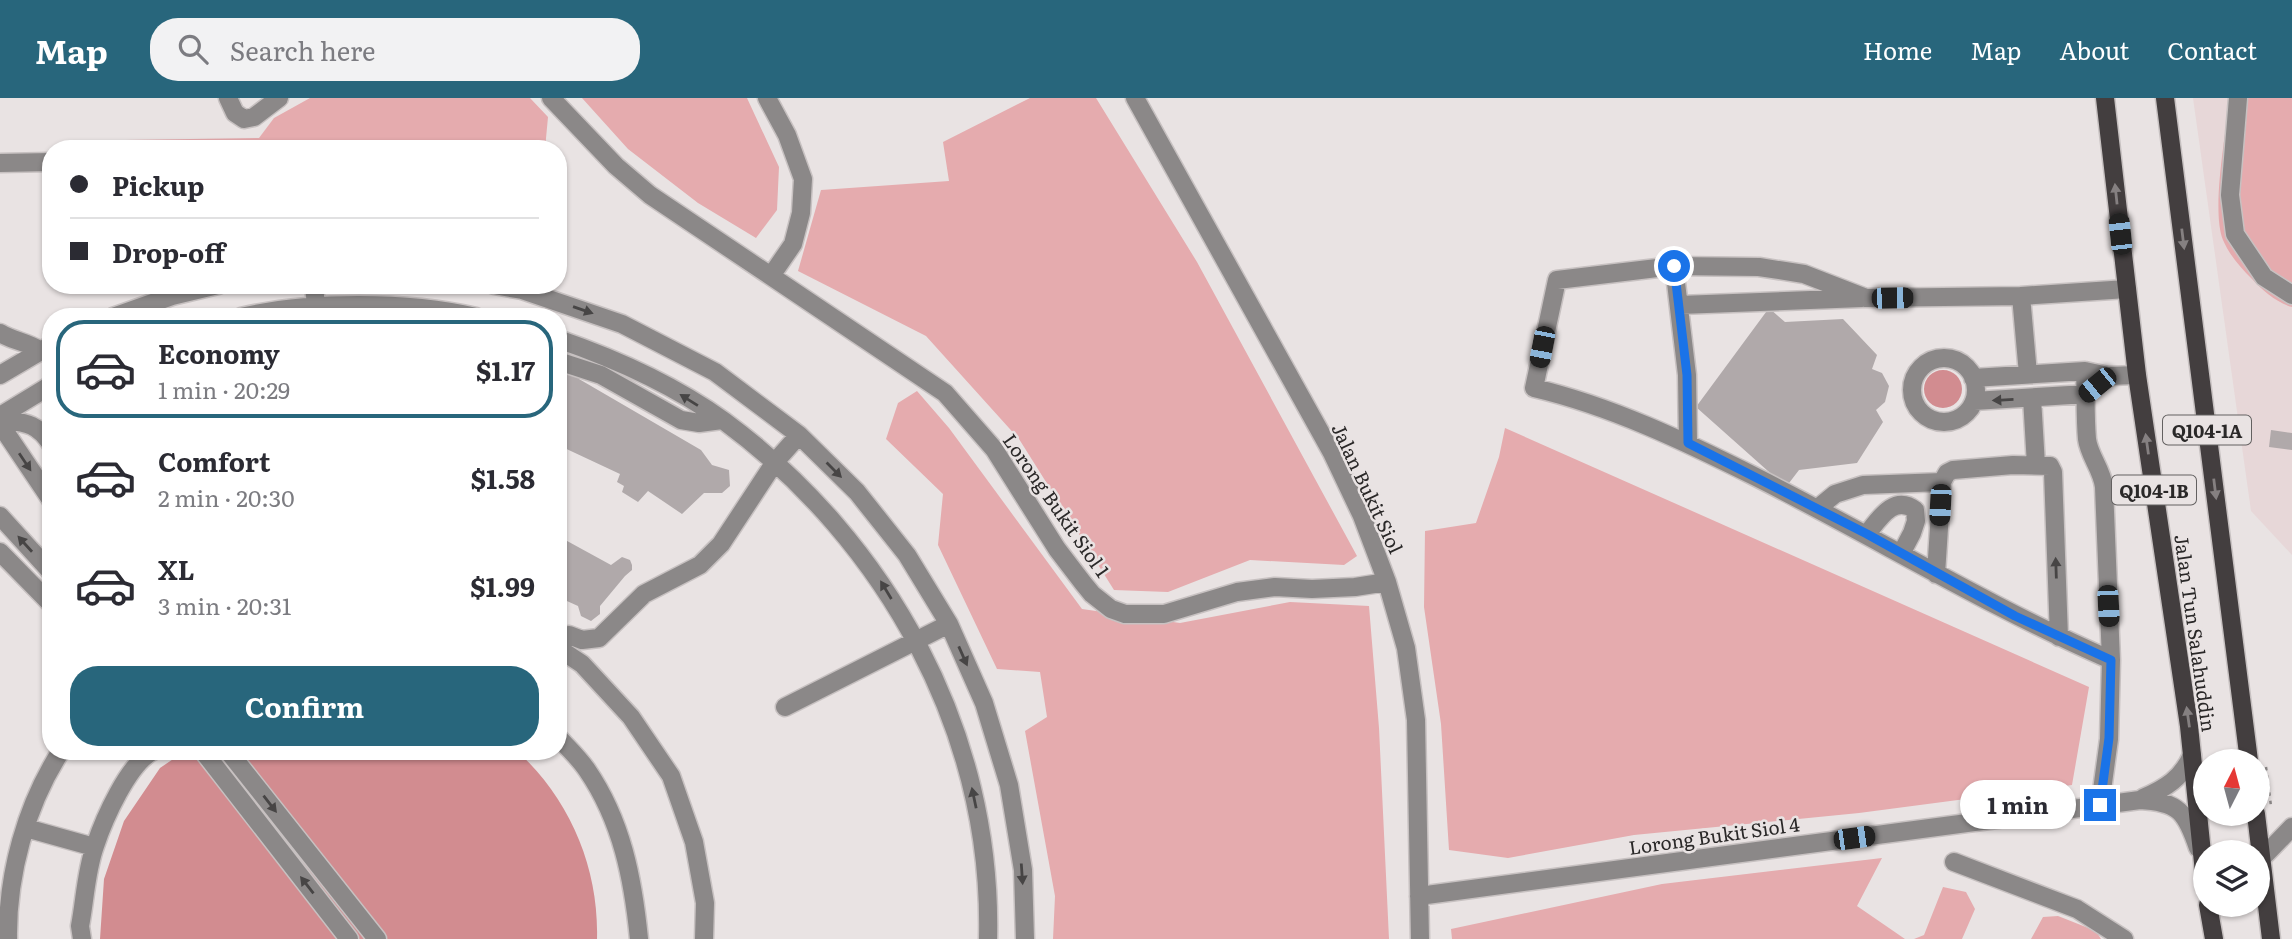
<!DOCTYPE html>
<html lang="en">
<head>
<meta charset="utf-8">
<style>
	:root { --surface:#fff; --page:#f2f2f3; --text:#2b2b33; --muted:#7c7c81; --line:#e1e1e2; --accent:#28667c }
	body { margin:0; font-family:Literata,serif; background:var(--page); color:var(--text); height:100vh; display:flex; flex-direction:column; font-size:26px; white-space:nowrap }
	* { box-sizing:border-box; margin:0 }
	p { font-size:23px; color:var(--muted) }
	.icon { flex:none; width:38px; height:38px; fill:none; stroke:currentColor; stroke-width:2; stroke-linecap:round; stroke-linejoin:round }
	.map { position:relative; flex:1; overflow:hidden }
	.drawer { position:absolute; left:42px; top:210px; width:525px; height:452px; display:flex; flex-direction:column; background:var(--surface); border-radius:28px; box-shadow:0 2px 5px #0004 }
	.drawer>* { flex:none }
	.hud { position:absolute; left:42px; top:42px; width:525px; height:154px; border-radius:28px; box-shadow:0 2px 5px #0004; display:grid; align-content:center; height:154px; padding:0 28px; background:var(--surface) }
	.needle { width:46px; rotate:6deg }
	.controls { position:absolute; left:2193px; top:651px; display:grid; gap:14px }
	.controls a { display:grid; place-items:center; width:77px; height:77px; border-radius:50%; background:var(--surface); box-shadow:0 2px 5px #0004; font-size:35px }
	.end { position:absolute; width:32px; height:32px; margin:-16px; border:9px solid #1a73e8; background:#fff; box-shadow:0 0 0 4px #fff }
	.from { border-radius:50% }
	.bubble { position:absolute; height:49px; border-radius:24px; background:var(--surface); box-shadow:0 2px 5px #0004; font-size:23px; font-weight:700; line-height:49px; text-align:center }
	.car { position:absolute; width:21px; height:42px; margin:-21px -10px; border-radius:9px; box-shadow:0 0 5px 2px #0007; background:linear-gradient(#222 24%,#8ab4d8 0 40%,#222 0 76%,#8ab4d8 0 86%,#222 0) }
	.hud b { display:flex; align-items:center; gap:24px; height:66px; font-size:26px }
	.hud b+b { border-top:2px solid var(--line) }
	.hud i { width:18px; height:18px; background:var(--text) }
	ul { padding:12px 0 0; list-style:none }
	li { display:flex; align-items:center; gap:21px; height:98px; margin:0 14px 10px; padding:0 14px; border:4px solid transparent; border-radius:28px }
	li div { flex:1 }
	li b { display:block; font-size:26px }
	li em { font-style:normal; font-weight:700 }
	li.current { border-color:var(--accent) }
	li>.icon { width:63px; height:63px; stroke-width:1.5 }
	.primary-button { display:flex; gap:14px; margin-top:auto; padding:14px 28px }
	.primary-button a { flex:1; height:80px; border-radius:28px; background:var(--accent); color:#fff; font-size:28px; font-weight:700; line-height:80px; text-align:center }
	header { display:flex; align-items:center; gap:42px; box-sizing:border-box; height:98px; padding:0 35px; background:var(--accent); color:#fff }
	header strong { font-size:33px }
	nav { display:flex; gap:38px; margin-inline-start:auto; font-size:24px }
	.search { width:490px; height:63px; background:var(--page); display:flex; align-items:center; gap:18px; box-sizing:border-box; padding:0 24px; border-radius:28px; color:var(--muted); font-size:26px }
	.map>svg:first-child { display:block }
	.built { fill:#e7d7d8 }
	.green { fill:#e5abae }
	.water { fill:#d28c90 }
	.building { fill:#b0a9aa }
	.lines { fill:none; stroke-linecap:round; stroke-linejoin:round }
	.minor-casing { stroke:#c7c1c1; stroke-width:21 }
	.major-casing { stroke:#c7c1c1; stroke-width:21 }
	.path { stroke:#8c8888; stroke-width:2.5; stroke-dasharray:3.5 5; stroke-linecap:butt }
	.minor { stroke:#8b8888; stroke-width:18 }
	.major { stroke:#433e3f; stroke-width:18 }
	.oneway { fill:#858081 }
	.oneway2 { fill:#474545 }
	.route { stroke:#1a73e8; stroke-width:9 }
	.labels { text-anchor:middle; dominant-baseline:central; stroke-width:5; stroke-linejoin:round; paint-order:stroke }
	.shield { fill:#e9e3e3; stroke:#636060; stroke-width:2 }
	.shield-label { font-size:18px; font-weight:bold; fill:#2a2828 }
	.street-label { font-size:19px; fill:#2a2828; stroke:#e9e3e3 }
</style>
</head>
<body>
<header>
<strong>Map</strong>
<div class="search"><svg class="icon" aria-label="search" viewBox="0 0 24 24"><circle cx="10" cy="10" r="6"/><path d="M15 15l6 6"/></svg>Search here</div>
<nav><a>Home</a><a>Map</a><a>About</a><a>Contact</a></nav>
</header>
<div class="map">
<svg width="2292" height="841" viewBox="0 0 2292 841">
	<rect width="100%" height="100%" fill="#e9e3e3"/>
	<path class="built" d="M2193 0H2292V457L2251 413Z"/>
	<path class="green" d="M310 0H530L548 19 545 51H125V42L259 40 274 20Z
		M582 0H747L779 69 777 112 756 140 698 105 628 51Z
		M1030 0H1096L1197 164 1357 458 1344 467 1250 462 1168 494 1114 492 1019 341 926 238 798 173 821 92 949 83 943 44Z
		M2230 0H2292V209C2277 205 2262 192 2252 181 2240 169 2230 158 2223 142 2211 112 2226 34 2230 0Z
		M917 293 949 330 1082 511 1180 525 1290 504 1369 508 1379 630 1389 841H1053L1055 798 1025 633 1047 619 1040 574 997 571 938 447 943 396 886 341 898 305Z
		M1505 330 2089 589 2072 687 1859 715 1634 737 1508 760 1449 752 1441 626 1424 509 1425 433 1476 425 1499 359Z
		M1882 760 1857 808 1905 841H1452L1451 831 1662 786Z
		M1943 789 1966 794 1975 811 1962 841H1914L1924 837Z
		M2058 818 2096 833 2101 841H2031L2043 819Z"/>
	<path class="water" d="M1924 291a19 19 0 1 1 38 0a19 19 0 1 1-38 0Z
		M185 653H517C570 701 599 770 597 841H100L104 781 124 723 160 670Z"/>
	<path class="building" d="M1769 210 1785 224 1843 221 1877 257 1872 271 1882 275 1889 288 1885 304 1876 312 1883 324 1857 365 1799 372 1786 389 1696 309Z
		M558 268 580 274 579 281 701 352 712 367 729 372 730 388 722 395H704L682 416 648 393 638 404 622 394 624 388 617 384 620 376 558 347Z
		M2271 332 2292 335V352L2269 349Z
		M558 438 611 467 622 459 630 462 632 467V472L625 478 600 508V516L591 523 581 518 578 508 558 499Z"/>
	<g class="lines">
		<defs>
			<path id="minor" d="M228 0 235 15 244 21 254 19 279 0
				M551 0 616 68 650 97 945 295 994 351 1057 451 1083 485 1092 496 1111 511 1125 516H1164L1237 494 1275 489 1312 491 1355 489 1387 484
				M767 0 787 37 803 81 801 115 793 146 771 178
				M1135 0 1332 355 1362 418 1387 484 1406 550 1416 622 1420 841
				M2238 0 2230 97 2235 136 2264 179 2292 197
				M0 65 51 64
				M1674 168 1687 277 1688 345
				M314 187 317 219
				M494 187 522 192 622 226 715 274 799 337 857 394 907 457 949 526 984 605 1009 687 1023 772 1025 841
				M2021 198 2028 276
				M1680 207 1862 200
				M113 219 172 198 218 187
				M241 219C309 203 408 203 476 219
				M0 235C13 243 27 244 39 252
				M558 241C616 261 674 287 724 323 888 444 993 635 988 841
				M1912 292a32 32 0 1 1 64 0a32 32 0 1 1-64 0Z
				M558 263 601 277 681 322 699 325 722 322
				M2085 273C2086 295 2085 319 2087 341 2089 358 2102 371 2104 389L2111 562 2109 641 2100 707
				M0 277 51 247
				M1973 280 2085 273 2108 278 2137 277
				M2032 300 2036 367
				M1974 303 2086 296 2095 289
				M0 318 51 287
				M0 321C25 325 36 324 51 346
				M0 326 51 402
				M1818 410 1835 396 1863 387 1942 384
				M0 418 51 474
				M1867 436C1879 421 1894 396 1915 412L1916 423 1912 435 1901 456
				M0 454 51 506
				M1936 476 1942 384 1947 375 1953 372 2013 367 2050 368 2053 374 2059 539
				M569 537 582 542 599 540 644 496 700 467 721 446 775 364 799 337
				M558 550 582 566 631 619 671 678 694 744 705 805 704 841
				M2111 562C1989 509 1875 439 1756 379 1686 344 1611 308 1534 290L1557 182 1674 168 1759 169 1804 176 1866 200 2021 198 2127 191
				M785 609 949 526
				M558 639C568 650 579 660 587 672 622 723 633 781 639 841
				M203 653 349 841
				M228 653 377 841
				M2143 700C2166 690 2182 680 2192 657
				M26 730 94 749
				M2262 760 2292 729
				M1954 764 2077 811 2124 841
				M1419 798 2140 702C2179 704 2186 714 2198 750
				M8 841C7 777 26 707 61 653
				M82 841 80 828C85 802 86 773 95 748 104 721 128 666 153 653"/>
			<path id="major" d="M2105 0 2137 277 2189 628 2205 784
				M2165 0 2249 663
				M2256 716 2271 841
				M2208 807 2214 841"/>
		</defs>
		<use href="#minor" class="minor-casing"/>
		<use href="#major" class="major-casing"/>
		<path class="path" d="M2266 669 2271 708"/>
		<use href="#minor" class="minor"/>
		<use href="#major" class="major"/>
	</g>
	<defs><path id="oneway-solid" d="M-6-.8H1V-3.2L6.5 0L1 3.2V.8H-6Z" transform="scale(1.75)"/></defs>
	<g class="oneway">
		<use href="#oneway-solid" transform="translate(2116 96) rotate(-96)"/>
		<use href="#oneway-solid" transform="translate(2183 141) rotate(83)"/>
		<use href="#oneway-solid" transform="translate(2147 346) rotate(-98)"/>
		<use href="#oneway-solid" transform="translate(2215 391) rotate(83)"/>
		<use href="#oneway-solid" transform="translate(2188 619) rotate(-98)"/>
	</g>
	<g class="oneway2">
		<use href="#oneway-solid" transform="translate(583 212) rotate(19)"/>
		<use href="#oneway-solid" transform="translate(689 302) rotate(-148)"/>
		<use href="#oneway-solid" transform="translate(2003 302) rotate(177)"/>
		<use href="#oneway-solid" transform="translate(25 364) rotate(56)"/>
		<use href="#oneway-solid" transform="translate(834 372) rotate(45)"/>
		<use href="#oneway-solid" transform="translate(25 446) rotate(-132)"/>
		<use href="#oneway-solid" transform="translate(2056 470) rotate(-92)"/>
		<use href="#oneway-solid" transform="translate(886 492) rotate(-121)"/>
		<use href="#oneway-solid" transform="translate(963 558) rotate(66)"/>
		<use href="#oneway-solid" transform="translate(974 700) rotate(-102)"/>
		<use href="#oneway-solid" transform="translate(270 706) rotate(52)"/>
		<use href="#oneway-solid" transform="translate(1022 776) rotate(86)"/>
		<use href="#oneway-solid" transform="translate(307 787) rotate(-128)"/>
	</g>
	<g class="lines">
		<path class="route" d="M1674 168 1687 277 1688 345 1867 436 2015 518 2111 562 2109 640 2100 707"/>
	</g>
	<g class="labels">
		<g class="shield">
			<rect x="2163" y="317.5" width="88" height="29" rx="5"/>
			<rect x="2112" y="377.5" width="84" height="29" rx="5"/>
		</g>
		<g class="shield-label">
			<text x="2207" y="332">Q104-1A</text>
			<text x="2154" y="392">Q104-1B</text>
		</g>
		<g class="street-label">
			<text transform="translate(1368 390) rotate(65)">Jalan Bukit Siol</text>
			<text transform="translate(1057 407) rotate(55)">Lorong Bukit Siol 1</text>
			<text transform="translate(2196 535) rotate(82)">Jalan Tun Salahuddin</text>
			<text transform="translate(1714 737) rotate(-8)">Lorong Bukit Siol 4</text>
		</g>
	</g>
</svg>
<div class="controls">
<a><svg class="needle" viewBox="-14 -14 28 28"><path d="M0-13l5 13h-10z" fill="#e53935"/><path d="M0 13l5-13h-10z" fill="#7c7c81"/></svg></a>
<a><svg class="icon" aria-label="layers" viewBox="0 0 24 24"><path d="M12 4l9 5-9 5-9-5zM3 14l9 5 9-5"/></svg></a>
</div>
<i class="end from" style="left:1674px;top:168px"></i>
<i class="end" style="left:2100px;top:707px"></i>
<div class="bubble" style="left:1960px;top:682px;width:116px">1 min</div>
<i class="car" style="left:2120px;top:136px;rotate:354deg"></i>
<i class="car" style="left:1892px;top:200px;rotate:89deg"></i>
<i class="car" style="left:1542px;top:249px;rotate:191deg"></i>
<i class="car" style="left:2097px;top:287px;rotate:231deg"></i>
<i class="car" style="left:1940px;top:407px;rotate:183deg"></i>
<i class="car" style="left:2108px;top:508px;rotate:177deg"></i>
<i class="car" style="left:1854px;top:740px;rotate:82deg"></i>
<div class="hud">
<b><i class="from"></i>Pickup</b>
<b><i></i>Drop-off</b>
</div>
<section class="drawer">
<ul>
<li class="current"><svg class="icon" aria-label="car" viewBox="0 0 24 24"><path d="M5 17H2v-5l4-1 3-4h7l3 4 3 1v5h-3M9 17h6M6 11h13"/><circle cx="7" cy="17" r="2"/><circle cx="17" cy="17" r="2"/></svg><div><b>Economy</b><p>1 min · 20:29</p></div><em>$1.17</em></li>
<li><svg class="icon" aria-label="car" viewBox="0 0 24 24"><path d="M5 17H2v-5l4-1 3-4h7l3 4 3 1v5h-3M9 17h6M6 11h13"/><circle cx="7" cy="17" r="2"/><circle cx="17" cy="17" r="2"/></svg><div><b>Comfort</b><p>2 min · 20:30</p></div><em>$1.58</em></li>
<li><svg class="icon" aria-label="car" viewBox="0 0 24 24"><path d="M5 17H2v-5l4-1 3-4h7l3 4 3 1v5h-3M9 17h6M6 11h13"/><circle cx="7" cy="17" r="2"/><circle cx="17" cy="17" r="2"/></svg><div><b>XL</b><p>3 min · 20:31</p></div><em>$1.99</em></li>
</ul>
<div class="primary-button"><a>Confirm</a></div>
</section>
</div>
</body>
</html>
